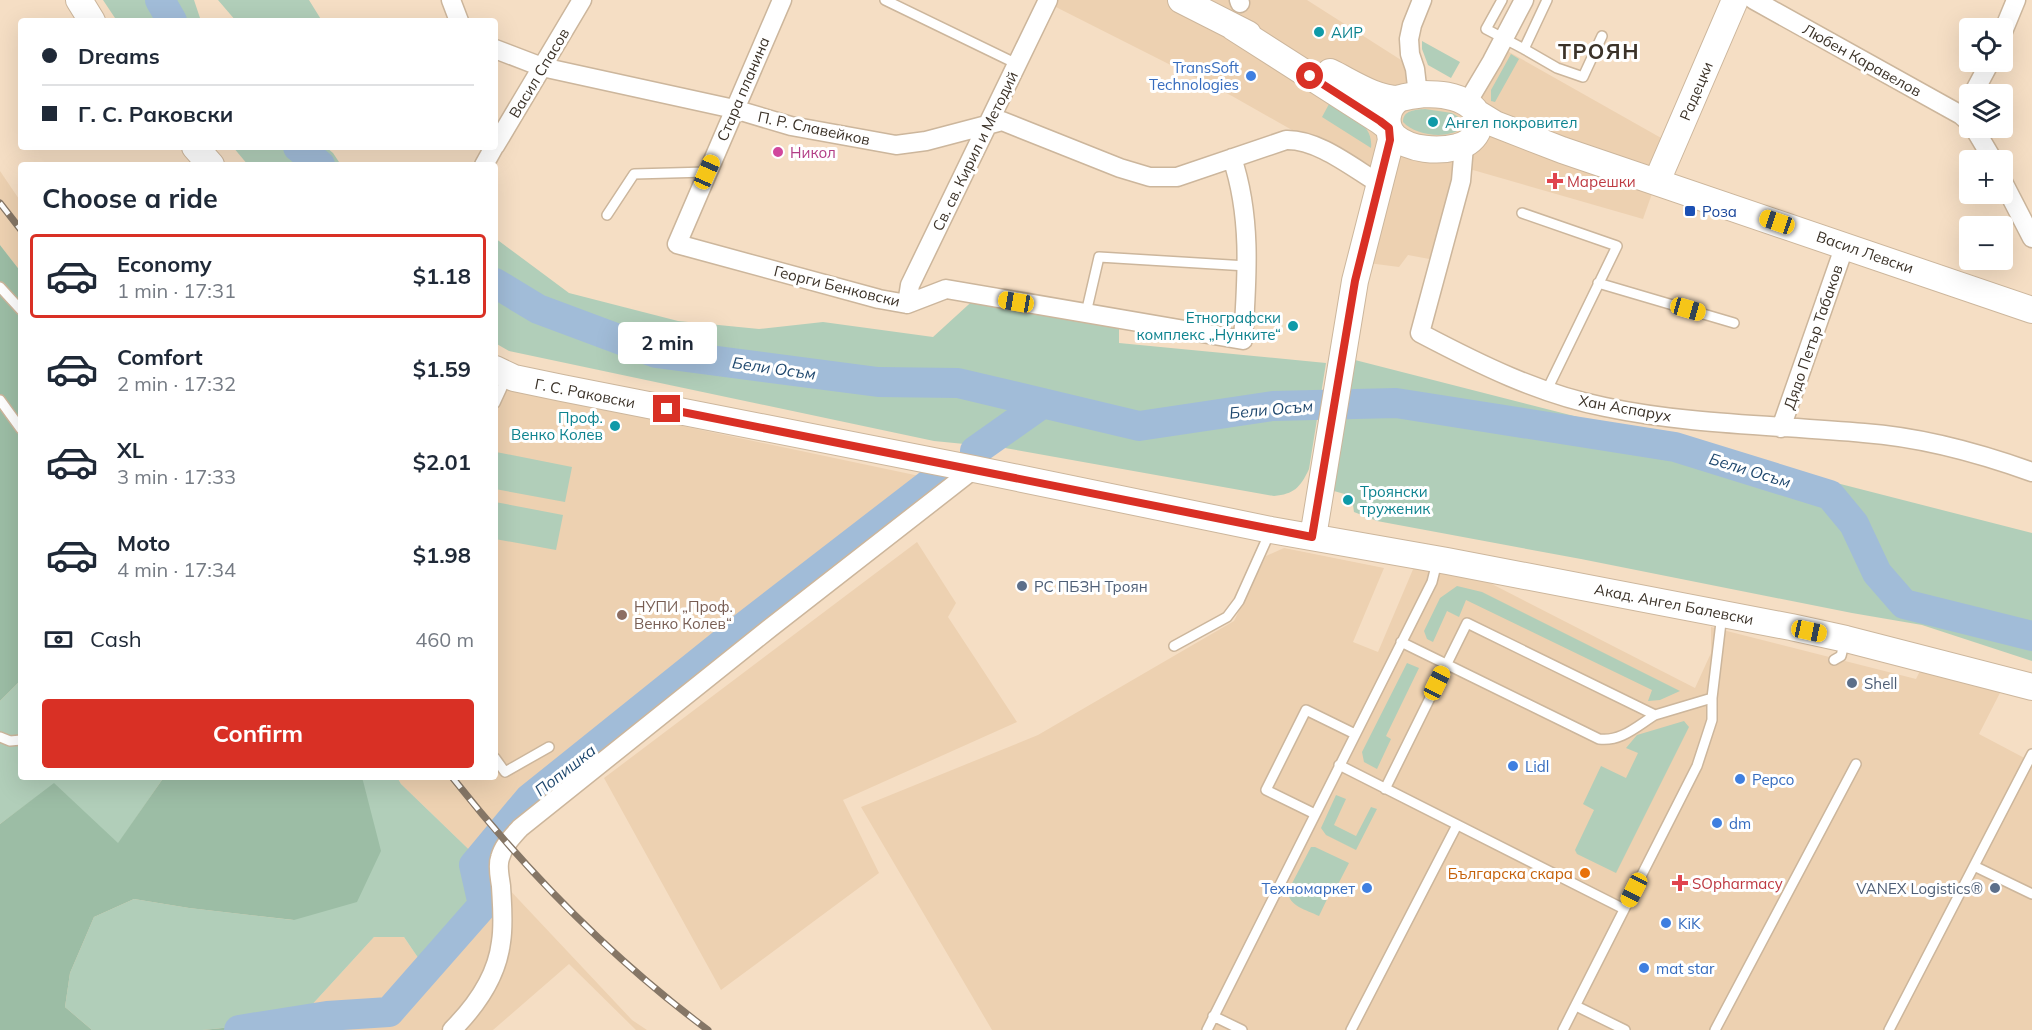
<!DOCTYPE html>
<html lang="en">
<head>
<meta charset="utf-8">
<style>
	:root { --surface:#fff; --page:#f2f2f3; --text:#1f2937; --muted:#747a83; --line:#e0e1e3; --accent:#d93025 }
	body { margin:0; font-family:Mulish,sans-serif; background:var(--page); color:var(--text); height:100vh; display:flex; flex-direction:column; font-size:22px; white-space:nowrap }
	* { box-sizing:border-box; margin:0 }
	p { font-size:20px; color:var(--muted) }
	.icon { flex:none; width:33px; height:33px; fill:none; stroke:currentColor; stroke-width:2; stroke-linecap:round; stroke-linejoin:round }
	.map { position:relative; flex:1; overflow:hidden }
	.side { position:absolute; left:18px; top:162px; width:480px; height:618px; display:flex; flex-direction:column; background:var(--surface); border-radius:6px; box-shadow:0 6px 24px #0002 }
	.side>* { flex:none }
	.top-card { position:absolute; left:18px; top:18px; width:480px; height:132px; border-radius:6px; box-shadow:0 6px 24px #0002; display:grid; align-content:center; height:132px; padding:0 24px; background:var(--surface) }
	.controls { position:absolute; left:1959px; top:18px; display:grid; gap:12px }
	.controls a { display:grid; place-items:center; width:54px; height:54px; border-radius:6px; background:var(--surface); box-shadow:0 6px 24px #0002; font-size:30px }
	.end { position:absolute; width:27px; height:27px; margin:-14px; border:8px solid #d93025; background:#fff; box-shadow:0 0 0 3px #fff }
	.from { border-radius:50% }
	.bubble { position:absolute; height:42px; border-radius:6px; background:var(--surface); box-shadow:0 6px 24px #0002; font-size:20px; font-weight:700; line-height:42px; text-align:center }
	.car { position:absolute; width:18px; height:36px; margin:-18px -9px; border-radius:8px; box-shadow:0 0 4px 2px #0007; background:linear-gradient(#f5c518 24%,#345 0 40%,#f5c518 0 76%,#345 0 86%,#f5c518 0) }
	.top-card b { display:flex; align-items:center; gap:21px; height:57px; font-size:22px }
	.top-card b+b { border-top:2px solid var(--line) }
	.top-card i { width:15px; height:15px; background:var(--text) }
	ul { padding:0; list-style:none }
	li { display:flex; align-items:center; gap:18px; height:84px; margin:0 12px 9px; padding:0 12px; border:3px solid transparent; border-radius:6px }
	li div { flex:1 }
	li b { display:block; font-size:22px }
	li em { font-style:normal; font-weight:700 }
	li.selected { border-color:var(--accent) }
	li>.icon { width:54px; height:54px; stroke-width:1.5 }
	h2 { padding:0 24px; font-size:27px; line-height:72px }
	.pay { display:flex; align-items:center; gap:15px; height:66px; padding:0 24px; font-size:22px }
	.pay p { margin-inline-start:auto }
	.cta { display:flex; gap:12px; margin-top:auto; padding:12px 24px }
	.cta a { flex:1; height:69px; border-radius:6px; background:var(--accent); color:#fff; font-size:24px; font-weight:700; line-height:69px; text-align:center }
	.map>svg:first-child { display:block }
	.built { fill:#edd1b1 }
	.green { fill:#b1ceb9 }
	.forest { fill:#9cbda5 }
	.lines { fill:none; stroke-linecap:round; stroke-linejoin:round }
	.river { stroke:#a1bcd8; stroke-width:30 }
	.lane-casing { stroke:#ccb69c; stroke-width:12 }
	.street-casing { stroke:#ccb69c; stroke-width:21 }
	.secondary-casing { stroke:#ccb69c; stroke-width:28 }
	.lane { stroke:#fff; stroke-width:9 }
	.street { stroke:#fff; stroke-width:18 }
	.secondary { stroke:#fff; stroke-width:26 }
	.rail-casing { stroke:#857666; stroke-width:7 }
	.rail { stroke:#fff; stroke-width:4.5; stroke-dasharray:14; stroke-linecap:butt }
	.route { stroke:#d93025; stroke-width:8 }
	.culture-dot { fill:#0f9aa8; stroke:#fff; stroke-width:2 }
	.shop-dot { fill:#3f7fe0; stroke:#fff; stroke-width:2 }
	.hotel-dot { fill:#d1479c; stroke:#fff; stroke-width:2 }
	.health-dot { fill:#e0444e; stroke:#fff; stroke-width:2 }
	.transit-dot { fill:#1a4fb4; stroke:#fff; stroke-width:2 }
	.service-dot { fill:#5c6f8a; stroke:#fff; stroke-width:2 }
	.education-dot { fill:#8d6e63; stroke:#fff; stroke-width:2 }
	.food-dot { fill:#e8710a; stroke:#fff; stroke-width:2 }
	.labels { text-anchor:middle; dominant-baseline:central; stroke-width:6; stroke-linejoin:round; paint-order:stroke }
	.culture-label { font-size:15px; fill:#0d838f; stroke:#fff; text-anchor:start }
	.street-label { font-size:15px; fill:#3b3228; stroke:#fff }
	.shop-label { font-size:15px; fill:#366cbe; stroke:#fff; text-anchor:start }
	.hotel-label { font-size:15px; fill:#b23c85; stroke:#fff; text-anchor:start }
	.health-label { font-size:15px; fill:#be3a42; stroke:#fff; text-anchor:start }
	.transit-label { font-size:15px; fill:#164399; stroke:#fff; text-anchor:start }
	.service-label { font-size:15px; fill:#4e5e75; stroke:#fff; text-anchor:start }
	.education-label { font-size:15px; fill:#785e54; stroke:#fff; text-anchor:start }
	.food-label { font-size:15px; fill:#c56008; stroke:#fff; text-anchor:end }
	.water-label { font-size:16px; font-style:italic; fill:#1f486e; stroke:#fff }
	.district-label { font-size:21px; font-weight:bold; letter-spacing:1.5px; fill:#3b3228; stroke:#fff }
</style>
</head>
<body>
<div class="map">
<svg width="2032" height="1030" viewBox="0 0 2032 1030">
	<rect width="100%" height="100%" fill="#f5dec4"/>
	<path class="built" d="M1042 0H1307L1412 67 1422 89 1474 101 1502 48 1670 143 1643 219 1466 168 1440 261 1408 255 1399 267 1368 263 1378 179 1232 96Z
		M0 171 21 202V272L0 245Z
		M507 389 929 478 873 513 529 820 513 843 488 867 632 1020 647 1030H636L569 964 493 1030H298V1020L374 937H404L423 965 471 914 479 884 487 867 401 784 397 777H495V415Z
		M917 542 956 603 948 617 1017 722 843 800 879 873 721 990 604 778Z
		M1284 548 1384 568 1353 642 1378 652 1414 567 1488 582 1695 688 1711 653V627L1916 679 1922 667 2003 687 1979 734 2032 762V1030H992L861 807 1038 735 1234 621 1266 556Z"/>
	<path class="green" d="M103 0H194L201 21H117Z
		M218 0H309L322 21H236Z
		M1422 41 1460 62 1451 78 1428 65 1422 49Z
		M1511 54 1519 59 1495 102 1491 101V90Z
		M1329 104C1347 114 1374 123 1371 148L1322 117Z
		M1425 109 1452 113 1463 120V127C1449 140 1416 136 1403 122 1403 110 1415 110 1425 109Z
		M233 147H326L333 153 341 165H248Z
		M495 238 569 293 678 321 759 329 823 322 933 337 979 295 1119 320V343L1326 363 1309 469C1300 488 1294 494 1274 496L1005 448 934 441 509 351 495 343Z
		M1355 360 2032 533V661L1922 625 1852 613 1581 559 1377 521 1354 512 1353 505 1355 497 1334 491Z
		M496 452 572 467 565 502 495 489Z
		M495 502 563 515 556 550 495 539Z
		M1457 586 1482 592 1680 691 1660 700 1648 701 1652 690 1466 600 1459 617 1447 611 1433 642 1427 639 1424 631 1440 598Z
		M1407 663 1419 668 1386 736 1391 739 1377 769 1364 762 1362 752Z
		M21 680V777H164L118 844 54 784 0 824V701Z
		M1684 721 1689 727 1616 873 1577 854 1575 850 1594 810 1583 804 1601 766 1626 778 1638 753 1626 748 1637 735Z
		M362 777H397L401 784 487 867 479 884 471 914 423 965 404 937H374L298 1020 203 1030H92L65 1007 70 973 94 917 134 899 189 908 293 920 364 791Z
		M1336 795 1346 799 1334 825 1356 836 1371 807 1377 809 1356 850 1326 835 1321 828Z
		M1311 847H1315L1349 863 1333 894 1330 893 1319 916C1307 910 1288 906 1288 891Z"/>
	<path class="forest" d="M0 245 21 272V680L0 701Z
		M932 477 938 481V487L529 820 517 803 873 513Z
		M164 777H362L381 851 357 902 294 920 189 908 134 899 94 917 70 973 65 1007 92 1030H0V824L54 783 118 843Z
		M298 1020V1030H203Z"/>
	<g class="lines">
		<path class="river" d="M160 0 172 21
			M298 147 320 165
			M495 283 538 309 656 353 878 382 958 383 1139 426 1273 406 1396 403 1675 447 1830 495 1854 524 1877 573 1904 604 2032 636
			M975 451 1043 403
			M239 1030 327 1016 389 1012 483 905 474 865 529 799 731 637 933 481"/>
		<defs>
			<path id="lane" d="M885 0 1017 64
				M1502 0 1486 29 1524 49 1547 0
				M1524 49 1557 68 1583 77 1602 36
				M1522 213 1617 246 1546 392
				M607 215 634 174 707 172
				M1598 283 1734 323
				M0 287 21 310
				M1086 313 1099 257 1247 266
				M0 400 21 429
				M495 403 507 377
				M1401 642 1599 739C1621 742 1637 726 1655 715
				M1174 646 1227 617 1239 601 1270 532
				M1834 660 1841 656 1845 640
				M0 737 10 741 21 740
				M495 758 505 772 549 747
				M1339 765 1624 909
				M1385 789 1467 623 1655 715 1712 698
				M1315 814 1266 790 1306 710 1355 734
				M1974 866 2032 894
				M1576 1006 1625 1030
				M1213 1016 1242 1030
				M1207 1030 1432 582 1437 562
				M1351 1030 1457 825
				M1563 1030 1697 766 1712 720V698L1722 614
				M1715 1030 1856 764
				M1889 1030 2032 754"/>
			<path id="street" d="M451 0 459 21
				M782 0 677 244 879 299 907 304 946 289 1243 340C1247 279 1252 217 1232 158
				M1239 0 1240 3
				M1754 0 1961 115 1970 123
				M2002 34 2016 0
				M495 49 542 67 734 109 791 126 896 145 926 141 1002 121 1120 168 1150 177H1177L1286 140C1318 139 1353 168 1380 184
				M1973 94 1990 62
				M1418 95 1415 69 1410 54 1409 39 1412 25 1422 0
				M1467 103 1492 61 1524 0
				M1974 128 1993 160
				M495 146 582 0
				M1464 146 1461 181 1420 333C1479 364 1539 394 1605 407 1690 425 1778 425 1864 433 1920 437 1979 453 2032 472
				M484 165 494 147
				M2002 180 2032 238
				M907 304 910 285 1048 0
				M1781 428 1845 245
				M452 1030C476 1006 497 976 501 942 504 924 502 905 501 886 500 878 497 866 500 858 503 846 512 837 520 828L770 628 974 469"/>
			<path id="secondary" d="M79 0 92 21
				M1181 0 1248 34
				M1233 27 1380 121 1389 128 1391 140 1355 281 1313 537
				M1330 72C1351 82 1375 99 1399 99
				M1424 94C1439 94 1455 95 1468 104 1489 118 1478 142 1457 147 1438 152 1410 150 1395 137 1383 126 1386 105 1401 98 1408 96 1416 95 1424 94Z
				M1477 113 1495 124 1562 150 2032 310
				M195 147 211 165
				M1657 181 1735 0
				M495 369 514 378 562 388 974 469 1271 530 1447 561 1791 627 1846 639 2032 687"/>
		</defs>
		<use href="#lane" class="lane-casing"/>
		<use href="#street" class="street-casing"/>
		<use href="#secondary" class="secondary-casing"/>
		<use href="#lane" class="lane"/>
		<use href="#street" class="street"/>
		<use href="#secondary" class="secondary"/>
		<defs>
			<path id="rail" d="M0 203 21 230
				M452 777C527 872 611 958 708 1030"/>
		</defs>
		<use href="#rail" class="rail-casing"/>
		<use href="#rail" class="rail"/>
	</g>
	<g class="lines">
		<path class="route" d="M667 409 1312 537 1355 281 1390 140 1389 128 1380 121 1310 76"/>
	</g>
	<g class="culture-dot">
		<circle cx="1319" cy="32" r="6"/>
		<circle cx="1433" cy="122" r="6"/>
		<circle cx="1293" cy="326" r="6"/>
		<circle cx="615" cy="426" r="6"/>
		<circle cx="1348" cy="500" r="6"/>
	</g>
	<g class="shop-dot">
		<circle cx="1251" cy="76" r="6"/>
		<circle cx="1513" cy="766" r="6"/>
		<circle cx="1740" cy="779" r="6"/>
		<circle cx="1717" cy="823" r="6"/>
		<circle cx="1367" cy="888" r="6"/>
		<circle cx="1666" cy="923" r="6"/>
		<circle cx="1644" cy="968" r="6"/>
	</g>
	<circle class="hotel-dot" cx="778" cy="152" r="6"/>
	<g class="health-dot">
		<path d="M1552 172h6v6h6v6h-6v6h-6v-6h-6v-6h6z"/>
		<path d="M1677 874h6v6h6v6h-6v6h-6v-6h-6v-6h6z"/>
	</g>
	<rect class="transit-dot" x="1684" y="205" width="12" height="12" rx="3"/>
	<g class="service-dot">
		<circle cx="1022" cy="586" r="6"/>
		<circle cx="1852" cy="683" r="6"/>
		<circle cx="1995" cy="888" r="6"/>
	</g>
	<circle class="education-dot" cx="622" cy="615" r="6"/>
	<circle class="food-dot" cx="1585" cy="873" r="6"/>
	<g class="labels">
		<g class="culture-label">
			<text x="1331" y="32">АИР</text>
			<text x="1445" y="122">Ангел покровител</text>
			<text x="1281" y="317" text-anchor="end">Етнографски<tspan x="1281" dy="17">комплекс „Нунките“</tspan></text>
			<text x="603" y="417" text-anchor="end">Проф.<tspan x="603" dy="17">Венко Колев</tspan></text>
			<text x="1360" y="491">Троянски<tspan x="1360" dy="17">труженик</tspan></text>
		</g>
		<g class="street-label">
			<text transform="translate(1862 60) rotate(29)">Любен Каравелов</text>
			<text transform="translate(539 73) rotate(-59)">Васил Спасов</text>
			<text transform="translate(743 89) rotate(-67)">Стара планина</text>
			<text transform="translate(1696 91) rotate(-67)">Радецки</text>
			<text transform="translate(814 128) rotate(12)">П. Р. Славейков</text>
			<text transform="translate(975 151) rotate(-64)">Св. св. Кирил и Методий</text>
			<text transform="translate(1865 252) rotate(19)">Васил Левски</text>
			<text transform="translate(837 286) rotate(14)">Георги Бенковски</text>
			<text transform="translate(1813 337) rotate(-71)">Дядо Петър Табаков</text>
			<text transform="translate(585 393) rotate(11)">Г. С. Раковски</text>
			<text transform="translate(1625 408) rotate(10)">Хан Аспарух</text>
			<text transform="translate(1674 604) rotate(11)">Акад. Ангел Балевски</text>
		</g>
		<g class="shop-label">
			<text x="1239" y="67" text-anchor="end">TransSoft<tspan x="1239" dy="17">Technologies</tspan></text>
			<text x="1525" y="766">Lidl</text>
			<text x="1752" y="779">Pepco</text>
			<text x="1729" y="823">dm</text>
			<text x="1355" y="888" text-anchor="end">Техномаркет</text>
			<text x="1678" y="923">KiK</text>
			<text x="1656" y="968">mat star</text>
		</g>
		<g class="hotel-label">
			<text x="790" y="152">Никол</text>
		</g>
		<g class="health-label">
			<text x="1567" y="181">Марешки</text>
			<text x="1692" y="883">SOpharmacy</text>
		</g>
		<g class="transit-label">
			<text x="1702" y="211">Роза</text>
		</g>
		<g class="service-label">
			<text x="1034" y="586">РС ПБЗН Троян</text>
			<text x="1864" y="683">Shell</text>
			<text x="1983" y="888" text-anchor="end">VANEX Logistics®</text>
		</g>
		<g class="education-label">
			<text x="634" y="606">НУПИ „Проф.<tspan x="634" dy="17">Венко Колев“</tspan></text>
		</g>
		<g class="food-label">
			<text x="1573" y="873">Българска скара</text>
		</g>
		<g class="water-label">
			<text transform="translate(774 368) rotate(8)">Бели Осъм</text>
			<text transform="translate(1271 409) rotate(-5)">Бели Осъм</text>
			<text transform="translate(1750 470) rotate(17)">Бели Осъм</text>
			<text transform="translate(565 770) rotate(-38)">Попишка</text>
		</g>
		<g class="district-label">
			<text x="1599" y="51">ТРОЯН</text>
		</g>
	</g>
</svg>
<div class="controls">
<a><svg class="icon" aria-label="locate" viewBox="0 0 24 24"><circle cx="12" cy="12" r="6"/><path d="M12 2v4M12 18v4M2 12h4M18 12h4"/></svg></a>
<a><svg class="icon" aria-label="layers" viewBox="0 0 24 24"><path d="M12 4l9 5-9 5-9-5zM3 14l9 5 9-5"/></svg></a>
<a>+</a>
<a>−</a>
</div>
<i class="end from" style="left:1310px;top:76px"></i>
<i class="end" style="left:667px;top:409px"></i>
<div class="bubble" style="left:618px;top:322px;width:99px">2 min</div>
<i class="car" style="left:707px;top:172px;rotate:24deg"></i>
<i class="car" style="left:1777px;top:222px;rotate:289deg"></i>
<i class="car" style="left:1016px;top:302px;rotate:280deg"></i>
<i class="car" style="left:1688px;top:309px;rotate:106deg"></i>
<i class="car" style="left:1809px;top:631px;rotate:102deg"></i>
<i class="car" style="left:1437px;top:683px;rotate:26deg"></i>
<i class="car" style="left:1634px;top:890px;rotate:207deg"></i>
<div class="top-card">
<b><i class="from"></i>Dreams</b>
<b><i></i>Г. С. Раковски</b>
</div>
<section class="side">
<h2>Choose a ride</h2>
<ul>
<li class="selected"><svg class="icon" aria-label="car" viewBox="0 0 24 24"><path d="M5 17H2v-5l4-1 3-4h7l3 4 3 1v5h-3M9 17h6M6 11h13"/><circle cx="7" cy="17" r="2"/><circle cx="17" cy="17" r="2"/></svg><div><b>Economy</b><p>1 min · 17:31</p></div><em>$1.18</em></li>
<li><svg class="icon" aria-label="car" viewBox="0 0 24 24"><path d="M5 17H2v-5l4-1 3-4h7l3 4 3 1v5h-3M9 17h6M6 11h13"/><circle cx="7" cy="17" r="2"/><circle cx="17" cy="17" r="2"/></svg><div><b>Comfort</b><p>2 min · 17:32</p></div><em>$1.59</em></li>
<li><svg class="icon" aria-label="car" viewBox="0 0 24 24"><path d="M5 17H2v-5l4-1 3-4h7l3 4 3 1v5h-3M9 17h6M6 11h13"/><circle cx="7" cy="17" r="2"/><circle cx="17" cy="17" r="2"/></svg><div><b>XL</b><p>3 min · 17:33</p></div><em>$2.01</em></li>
<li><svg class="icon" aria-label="car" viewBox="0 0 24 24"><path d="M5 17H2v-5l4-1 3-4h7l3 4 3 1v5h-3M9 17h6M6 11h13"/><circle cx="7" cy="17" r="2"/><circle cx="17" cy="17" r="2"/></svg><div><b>Moto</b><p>4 min · 17:34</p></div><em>$1.98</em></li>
</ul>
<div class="pay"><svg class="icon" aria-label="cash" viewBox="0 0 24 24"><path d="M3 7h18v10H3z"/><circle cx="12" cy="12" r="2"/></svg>Cash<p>460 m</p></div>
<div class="cta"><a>Confirm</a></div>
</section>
</div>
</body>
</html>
